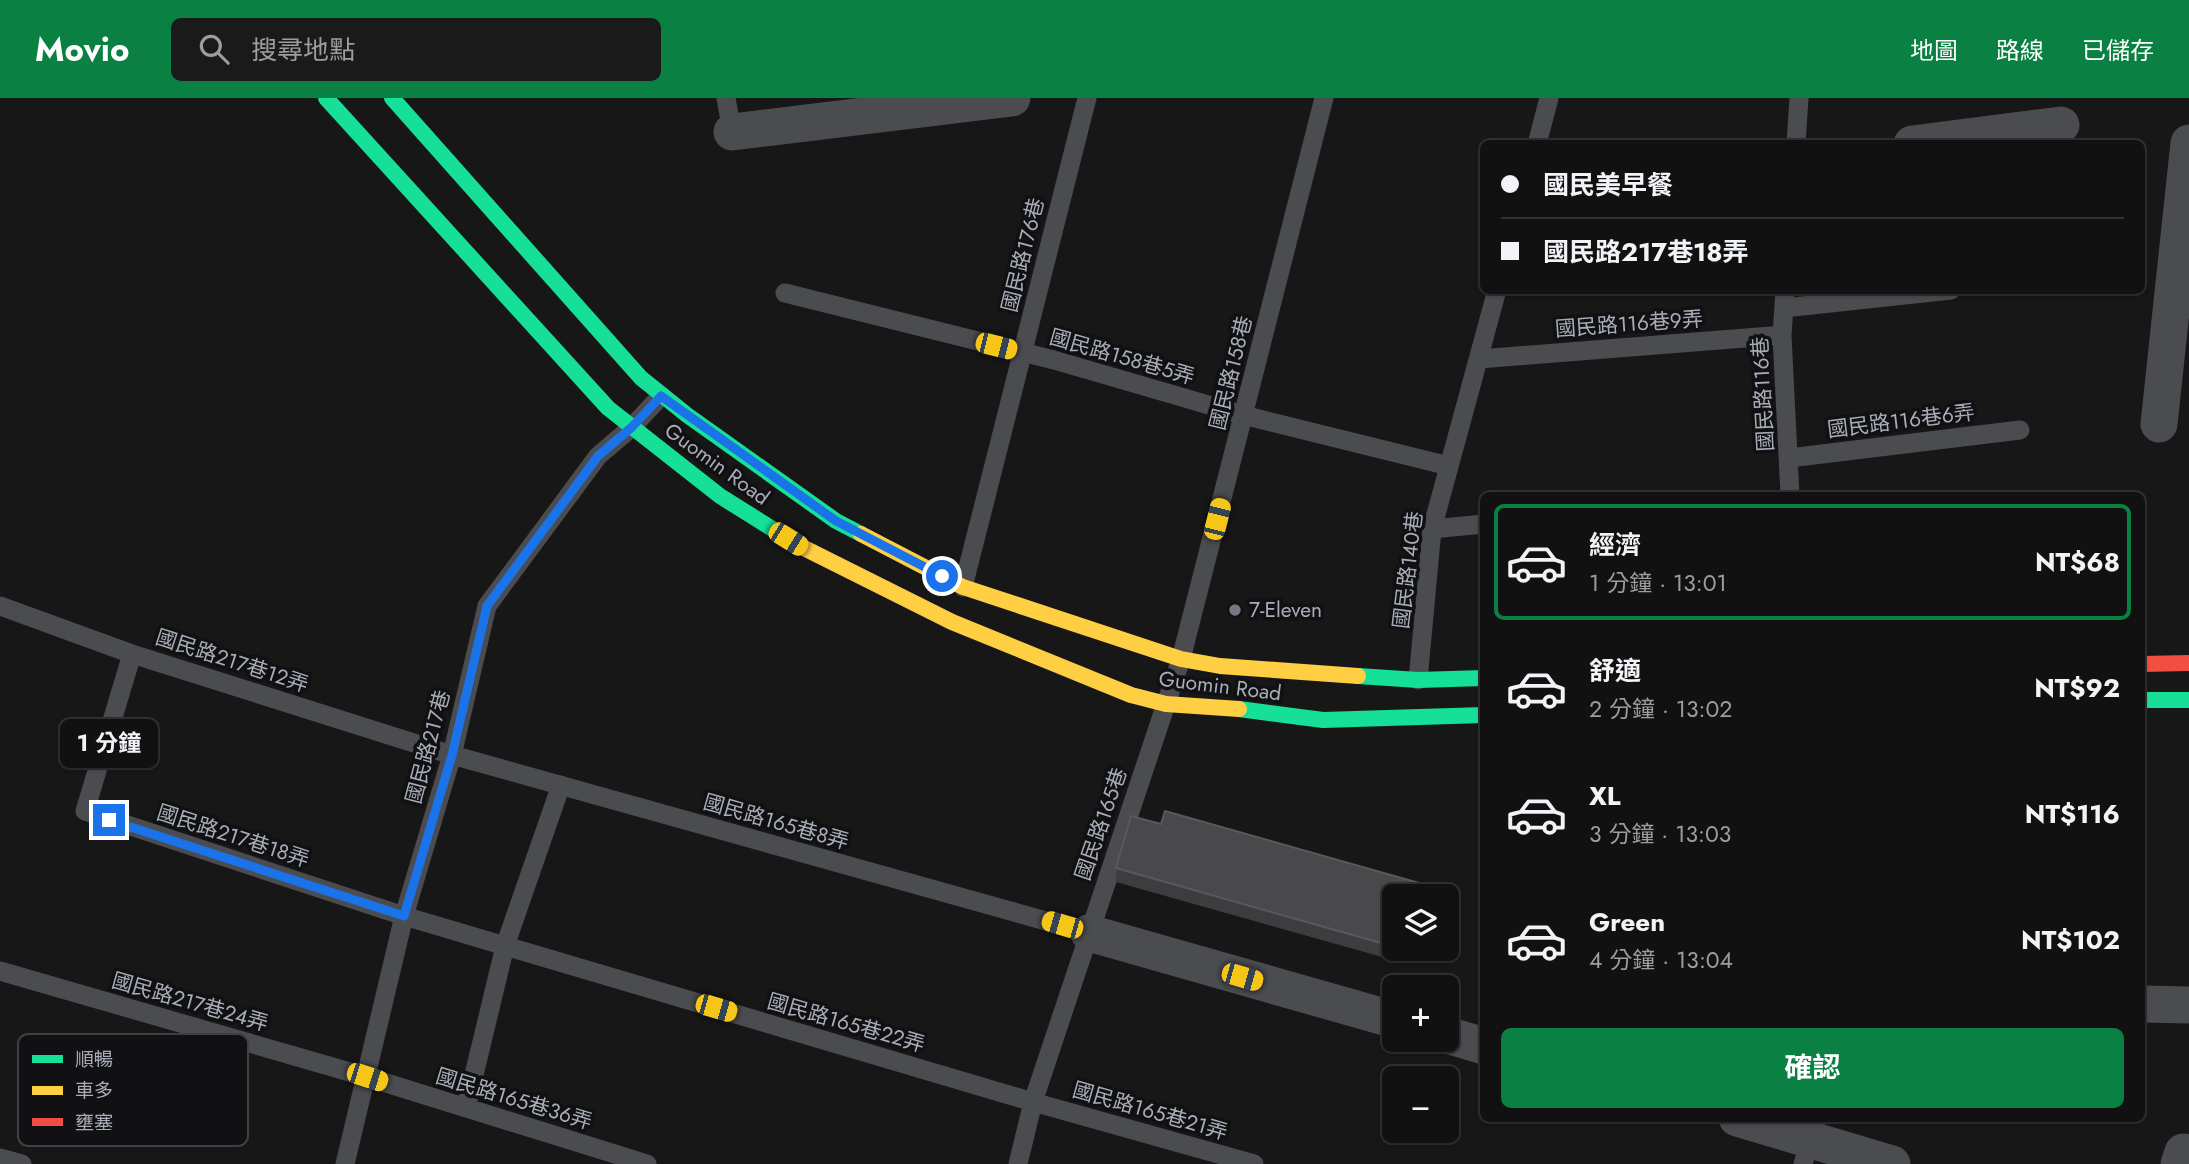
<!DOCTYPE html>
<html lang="zh-TW">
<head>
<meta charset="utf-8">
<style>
	:root { --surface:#111; --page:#1a1a1a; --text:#f1f3f6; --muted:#9c9d9f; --line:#303131; --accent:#0b8043 }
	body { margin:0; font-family:Jost,"Noto Sans TC",sans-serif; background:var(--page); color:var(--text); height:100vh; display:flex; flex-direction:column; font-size:26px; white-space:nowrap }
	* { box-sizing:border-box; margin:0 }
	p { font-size:23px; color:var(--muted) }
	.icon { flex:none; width:38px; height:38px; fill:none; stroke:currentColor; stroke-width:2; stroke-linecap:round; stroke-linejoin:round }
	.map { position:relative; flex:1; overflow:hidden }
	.details { position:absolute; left:1480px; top:394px; width:665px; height:630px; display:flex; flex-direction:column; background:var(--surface); border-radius:10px; box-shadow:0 2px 5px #0004,0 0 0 2px var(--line) }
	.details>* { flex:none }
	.guide { position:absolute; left:1480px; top:42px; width:665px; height:154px; border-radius:10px; box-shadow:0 2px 5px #0004,0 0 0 2px var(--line); display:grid; align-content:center; height:154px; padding:0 21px; background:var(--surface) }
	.fabs { position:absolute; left:1382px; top:786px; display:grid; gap:14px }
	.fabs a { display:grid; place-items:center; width:77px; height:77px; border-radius:10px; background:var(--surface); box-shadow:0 2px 5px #0004,0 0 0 2px var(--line); font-size:35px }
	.end { position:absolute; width:32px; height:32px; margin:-16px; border:9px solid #1a73e8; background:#fff; box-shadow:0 0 0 4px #fff }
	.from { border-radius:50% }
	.bubble { position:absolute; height:49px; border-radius:10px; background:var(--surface); box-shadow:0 2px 5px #0004,0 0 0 2px var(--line); font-size:23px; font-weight:700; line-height:49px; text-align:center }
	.car { position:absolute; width:21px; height:42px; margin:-21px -10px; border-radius:9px; box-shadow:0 0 5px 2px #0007; background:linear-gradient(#f5c518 24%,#345 0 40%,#f5c518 0 76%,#345 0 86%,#f5c518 0) }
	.guide b { display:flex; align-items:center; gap:24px; height:66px; font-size:26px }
	.guide b+b { border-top:2px solid var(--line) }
	.guide i { width:18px; height:18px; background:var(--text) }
	ul { padding:12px 0 0; list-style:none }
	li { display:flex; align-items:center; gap:21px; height:116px; margin:0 14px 10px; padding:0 7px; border:4px solid transparent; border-radius:10px }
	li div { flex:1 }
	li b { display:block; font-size:26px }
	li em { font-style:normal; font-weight:700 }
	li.on { border-color:var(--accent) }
	li>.icon { width:63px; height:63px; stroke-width:1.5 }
	.button { display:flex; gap:14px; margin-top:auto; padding:14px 21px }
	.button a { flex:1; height:80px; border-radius:10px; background:var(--accent); color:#fff; font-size:28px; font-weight:700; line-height:80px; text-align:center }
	header { display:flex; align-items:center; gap:42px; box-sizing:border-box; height:98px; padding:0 35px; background:var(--accent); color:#fff }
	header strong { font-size:33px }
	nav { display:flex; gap:38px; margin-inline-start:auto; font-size:24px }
	.search { width:490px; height:63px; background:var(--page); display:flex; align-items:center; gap:18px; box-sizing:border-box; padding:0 24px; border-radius:10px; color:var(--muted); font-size:26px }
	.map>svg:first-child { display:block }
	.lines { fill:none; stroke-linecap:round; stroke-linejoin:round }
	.lane { stroke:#4b4c50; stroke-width:19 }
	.street { stroke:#4b4c50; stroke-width:37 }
	.fast { stroke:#16e098; stroke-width:16 }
	.slow { stroke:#ffcf43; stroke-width:16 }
	.jam { stroke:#f24e42; stroke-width:16 }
	.wall { fill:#3d3d3f }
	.shaded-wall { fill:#29292a }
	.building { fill:#49494c; stroke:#58595d; stroke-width:2 }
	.route { stroke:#1a73e8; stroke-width:9 }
	.poi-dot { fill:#757880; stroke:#111113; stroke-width:2.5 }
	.labels { text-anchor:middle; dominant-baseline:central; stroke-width:7; stroke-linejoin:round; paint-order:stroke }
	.street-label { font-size:21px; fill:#a8adb8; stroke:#111113 }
	.poi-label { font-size:21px; fill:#a8adb8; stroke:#111113; text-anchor:start }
	.key { fill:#111113; stroke:#3e4045; stroke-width:2 }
	.key-label { font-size:19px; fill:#a8adb8 }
</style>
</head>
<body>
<header>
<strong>Movio</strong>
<div class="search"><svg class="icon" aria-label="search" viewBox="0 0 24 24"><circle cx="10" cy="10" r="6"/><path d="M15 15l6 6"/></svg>搜尋地點</div>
<nav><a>地圖</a><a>路線</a><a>已儲存</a></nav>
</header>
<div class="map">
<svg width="2189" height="1066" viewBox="0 0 2189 1066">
	<rect width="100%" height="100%" fill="#171717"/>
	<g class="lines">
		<path class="lane" d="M726 0 732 34
			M1537 46 1549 0
			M1796 46 1799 0
			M1785 192 1782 237 1790 397
			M785 195 1054 262 1243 317 1449 368
			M1784 210 1951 192
			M1479 261 1782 237
			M1789 360 2020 332
			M1432 431 1484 426
			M963 489 1087 0
			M0 508 132 556 452 657 1089 835
			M132 556 85 713 404 818 1033 1004 1254 1066
			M1418 582 1432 431 1497 192
			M0 873 367 979 647 1066
			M466 1010 505 848 561 687
			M0 1060 22 1066
			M345 1066 404 818 452 657 487 508 598 358 632 329 661 298
			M1018 1066 1033 1004 1181 561 1324 0
			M1803 1066 1817 1020"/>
		<path class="street" d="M732 34 1012 0
			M1912 46 2061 27
			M2159 326 2189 45
			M1089 835 1395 922
			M2142 906 2189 907
			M1447 937 1484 948
			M1737 1020 1892 1066
			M2179 1066 2183 1054 2189 1055"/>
		<path class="fast" d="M326 0 608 310 720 398 798 447
			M392 0 641 280 687 317 836 423 861 436
			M1358 578 1418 582 1484 580
			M2142 602H2189
			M1239 611 1323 622 1484 617"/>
		<path class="slow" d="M861 436 963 489 1181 561 1220 568 1358 578
			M798 447 952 524 1131 597 1166 606 1239 611"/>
		<path class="jam" d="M2142 566 2189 565"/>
	</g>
	<path class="wall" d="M1116 770 1419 798H1395V850H1404L1400 864 1116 784Z"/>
	<path class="shaded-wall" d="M1419 785V798H1415Z
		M1400 850H1404L1400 864Z"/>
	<path class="building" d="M1165 713 1419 785 1415 798H1395V849L1116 770 1131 718 1161 726Z"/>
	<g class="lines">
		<path class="route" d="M109 722 404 818 452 657 487 508 598 358 632 329 661 298 836 423 942 478"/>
	</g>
	<circle class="poi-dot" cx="1235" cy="512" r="7"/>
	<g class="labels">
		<g class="street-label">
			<text transform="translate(1023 157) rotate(-76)">國民路176巷</text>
			<text transform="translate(1629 226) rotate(-4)">國民路116巷9弄</text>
			<text transform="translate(1122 259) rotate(16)">國民路158巷5弄</text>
			<text transform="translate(1231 275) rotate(-76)">國民路158巷</text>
			<text transform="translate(1763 296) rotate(-93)">國民路116巷</text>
			<text transform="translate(1901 323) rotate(-7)">國民路116巷6弄</text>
			<text transform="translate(717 366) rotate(36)">Guomin Road</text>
			<text transform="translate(1408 472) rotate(-83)">國民路140巷</text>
			<text transform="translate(232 563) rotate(18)">國民路217巷12弄</text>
			<text transform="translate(1220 588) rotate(7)">Guomin Road</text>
			<text transform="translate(428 649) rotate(-75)">國民路217巷</text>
			<text transform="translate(776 724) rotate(16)">國民路165巷8弄</text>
			<text transform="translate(1101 726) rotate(-71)">國民路165巷</text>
			<text transform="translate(233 738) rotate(18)">國民路217巷18弄</text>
			<text transform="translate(190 904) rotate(16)">國民路217巷24弄</text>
			<text transform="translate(846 925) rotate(16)">國民路165巷22弄</text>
			<text transform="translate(514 1001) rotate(17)">國民路165巷36弄</text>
			<text transform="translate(1150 1013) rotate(16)">國民路165巷21弄</text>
		</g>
		<g class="poi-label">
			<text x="1249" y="512">7-Eleven</text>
		</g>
	</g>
	<rect x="18" y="936" width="230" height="112" rx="10" class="key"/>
	<rect x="32" y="957" width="31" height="8" fill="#16e098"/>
	<rect x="32" y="988" width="31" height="9" fill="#ffcf43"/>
	<rect x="32" y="1020" width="31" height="8" fill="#f24e42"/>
	<g class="key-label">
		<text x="75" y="968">順暢</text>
		<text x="75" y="999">車多</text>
		<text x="75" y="1031">壅塞</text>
	</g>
</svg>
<div class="fabs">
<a><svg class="icon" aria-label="layers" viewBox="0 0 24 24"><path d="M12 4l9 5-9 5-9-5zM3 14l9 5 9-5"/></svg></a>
<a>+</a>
<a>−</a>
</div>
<i class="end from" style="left:942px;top:478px"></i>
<i class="end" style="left:109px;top:722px"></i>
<div class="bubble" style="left:60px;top:621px;width:98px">1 分鐘</div>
<i class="car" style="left:996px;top:248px;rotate:104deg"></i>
<i class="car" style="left:1217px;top:421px;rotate:14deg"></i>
<i class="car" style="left:788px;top:441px;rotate:122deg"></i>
<i class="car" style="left:1062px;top:827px;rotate:286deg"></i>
<i class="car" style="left:1242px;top:879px;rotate:106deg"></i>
<i class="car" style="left:716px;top:910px;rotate:106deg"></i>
<i class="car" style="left:367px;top:979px;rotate:108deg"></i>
<div class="guide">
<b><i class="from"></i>國民美早餐</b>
<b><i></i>國民路217巷18弄</b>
</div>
<section class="details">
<ul>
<li class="on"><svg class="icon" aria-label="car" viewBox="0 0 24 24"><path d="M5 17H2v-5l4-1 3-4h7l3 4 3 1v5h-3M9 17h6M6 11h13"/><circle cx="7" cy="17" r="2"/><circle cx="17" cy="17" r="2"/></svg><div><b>經濟</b><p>1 分鐘 · 13:01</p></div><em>NT$68</em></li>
<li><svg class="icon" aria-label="car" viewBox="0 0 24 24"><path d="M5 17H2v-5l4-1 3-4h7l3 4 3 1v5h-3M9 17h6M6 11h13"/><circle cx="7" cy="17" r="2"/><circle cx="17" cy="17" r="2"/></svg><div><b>舒適</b><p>2 分鐘 · 13:02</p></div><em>NT$92</em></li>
<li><svg class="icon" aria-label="car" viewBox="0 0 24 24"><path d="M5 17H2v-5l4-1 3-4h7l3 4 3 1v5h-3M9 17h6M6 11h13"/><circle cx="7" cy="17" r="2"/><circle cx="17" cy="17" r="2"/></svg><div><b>XL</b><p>3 分鐘 · 13:03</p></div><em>NT$116</em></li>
<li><svg class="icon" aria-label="car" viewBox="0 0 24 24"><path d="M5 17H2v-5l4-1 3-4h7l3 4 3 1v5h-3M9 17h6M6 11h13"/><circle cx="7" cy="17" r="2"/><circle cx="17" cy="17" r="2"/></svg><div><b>Green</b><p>4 分鐘 · 13:04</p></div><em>NT$102</em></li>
</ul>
<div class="button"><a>確認</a></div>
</section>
</div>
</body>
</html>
